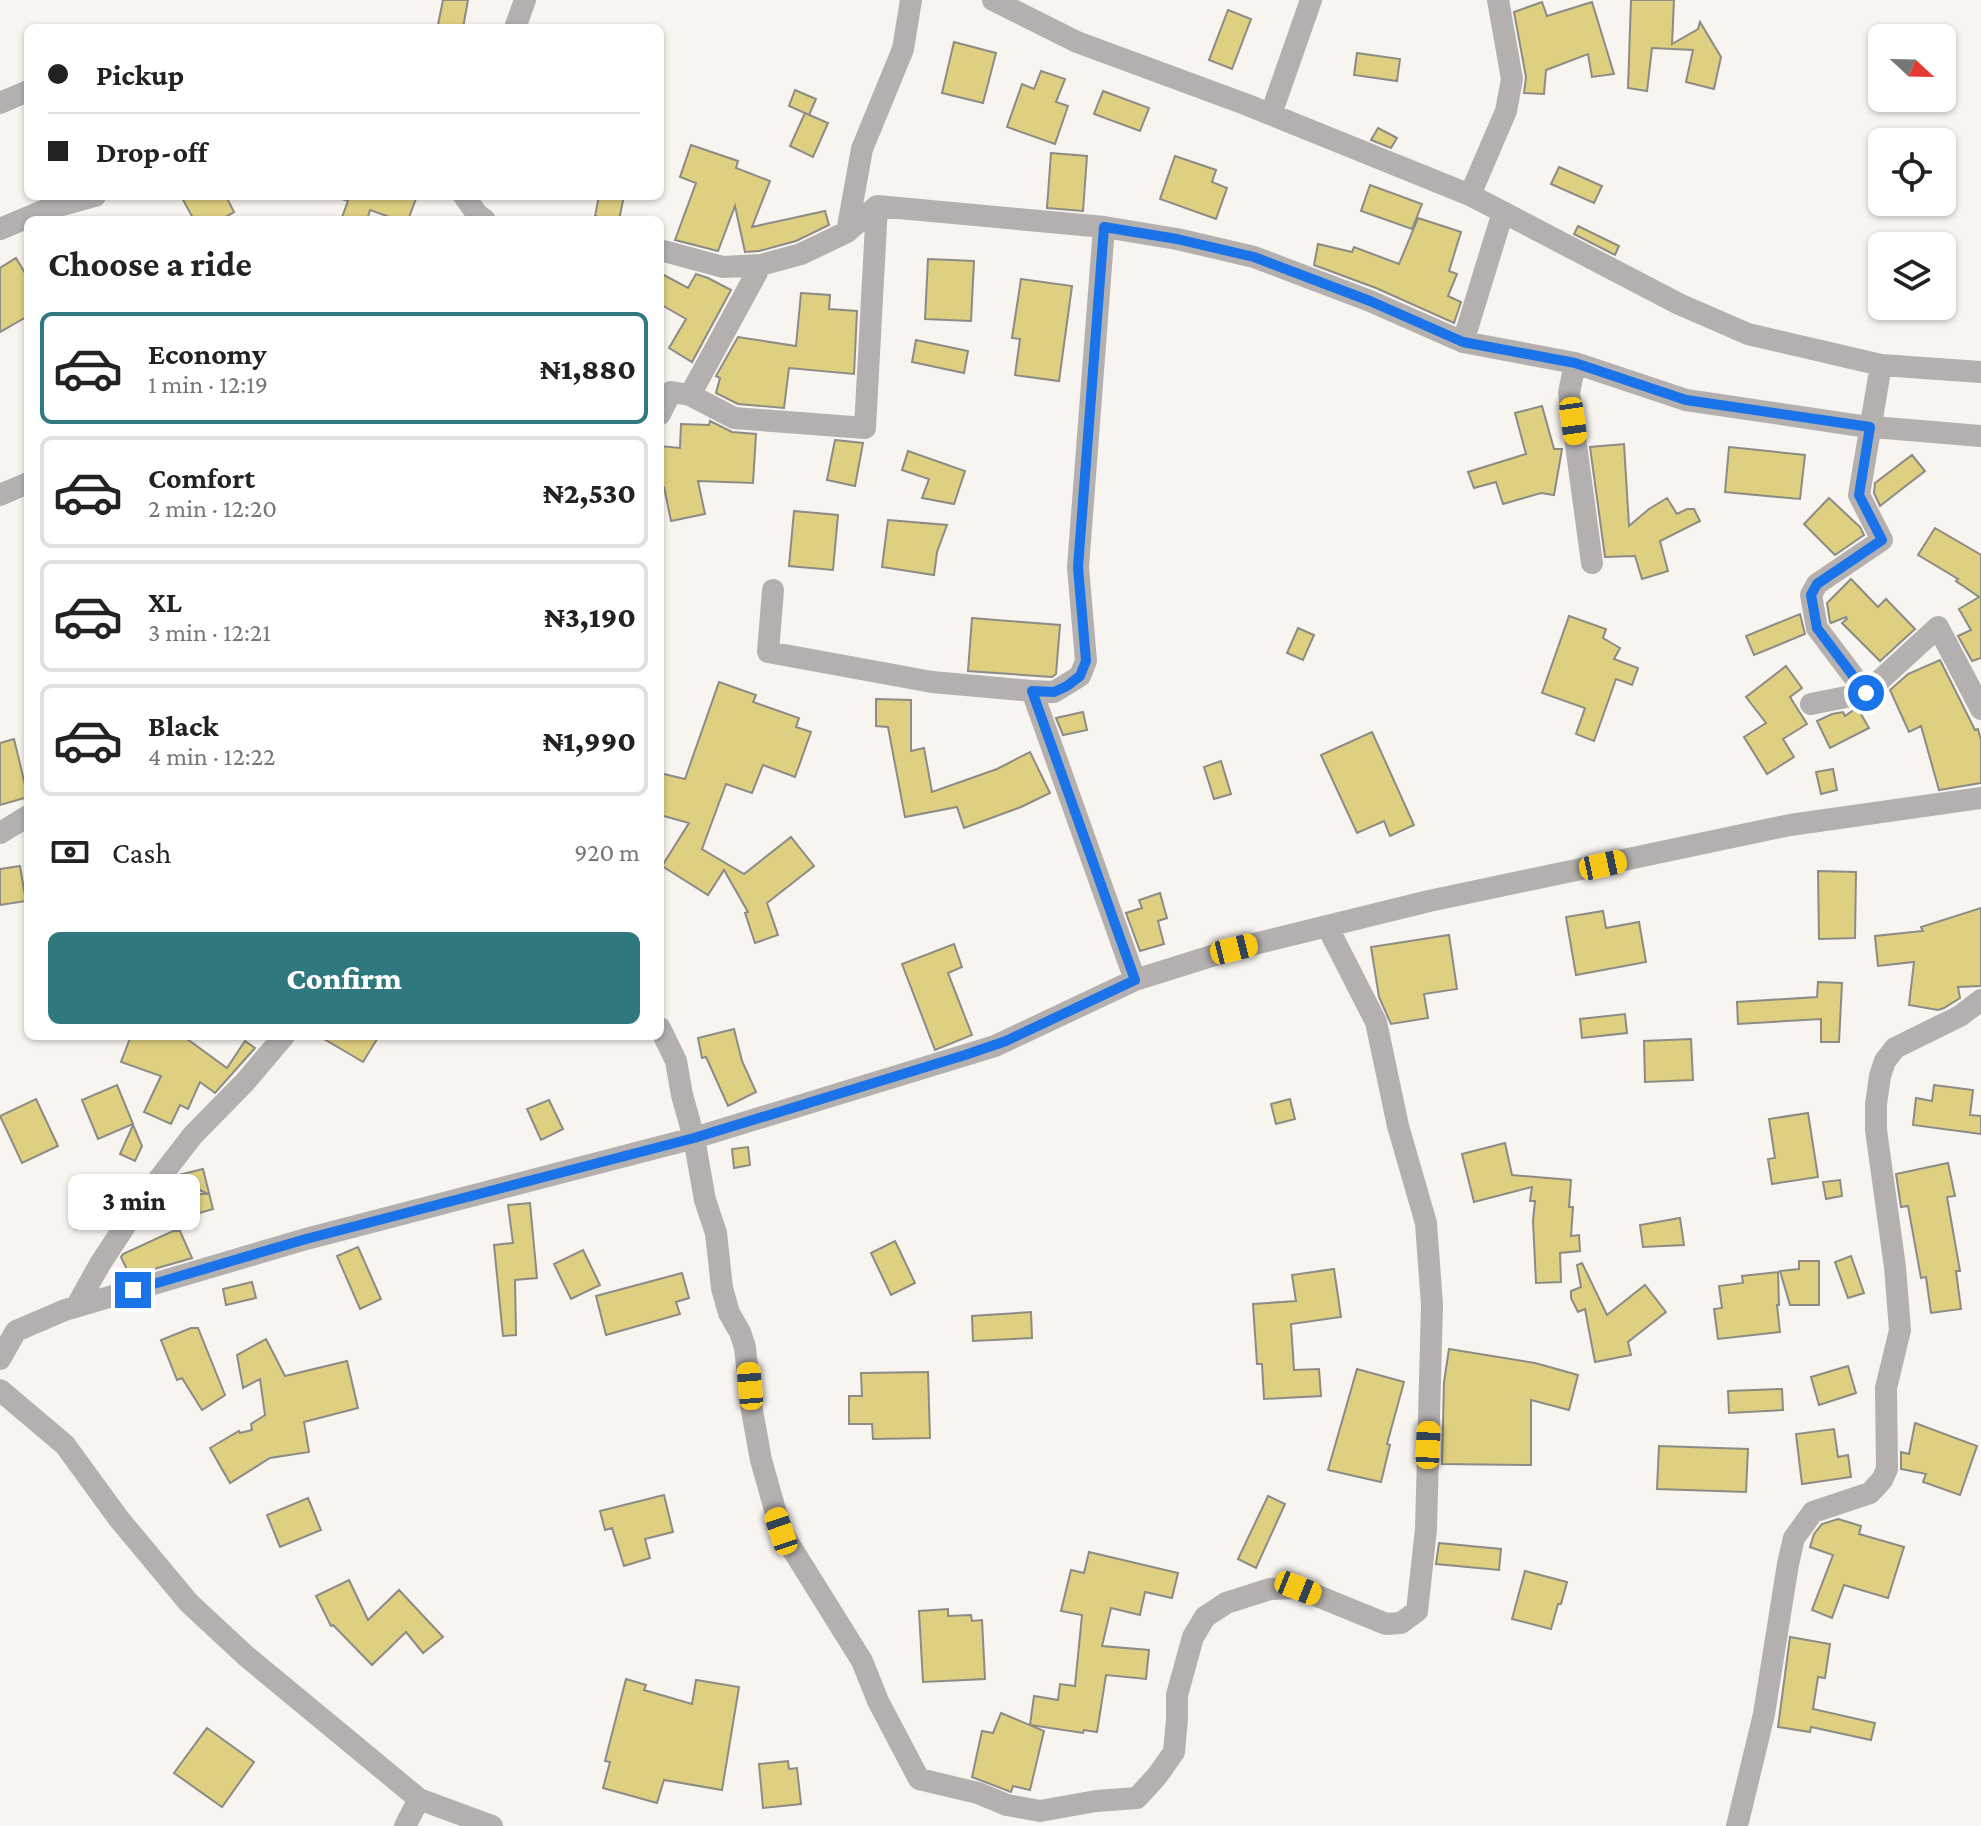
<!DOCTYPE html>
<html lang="en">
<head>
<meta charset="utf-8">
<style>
	:root { --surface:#fff; --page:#f6f6f6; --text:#222; --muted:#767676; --line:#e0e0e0; --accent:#2f787d }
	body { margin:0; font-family:"Crimson Pro",serif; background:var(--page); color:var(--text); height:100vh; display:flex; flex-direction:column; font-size:30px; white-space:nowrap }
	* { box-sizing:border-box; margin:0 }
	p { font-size:26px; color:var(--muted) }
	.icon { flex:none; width:44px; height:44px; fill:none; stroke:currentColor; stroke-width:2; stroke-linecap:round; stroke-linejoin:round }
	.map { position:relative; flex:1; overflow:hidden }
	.sheet { position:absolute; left:24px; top:216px; width:640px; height:824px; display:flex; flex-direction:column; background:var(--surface); border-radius:12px; box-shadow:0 2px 6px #0004 }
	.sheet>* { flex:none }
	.top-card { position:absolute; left:24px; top:24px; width:640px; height:176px; border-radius:12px; box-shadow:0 2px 6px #0004; display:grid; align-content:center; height:176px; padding:0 24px; background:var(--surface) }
	.needle { width:52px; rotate:112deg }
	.tools { position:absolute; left:1868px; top:24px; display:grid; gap:16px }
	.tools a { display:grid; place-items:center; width:88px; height:88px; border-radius:12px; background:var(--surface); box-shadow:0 2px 6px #0004; font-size:40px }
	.end { position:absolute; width:36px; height:36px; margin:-18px; border:10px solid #1a73e8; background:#fff; box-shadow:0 0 0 4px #fff }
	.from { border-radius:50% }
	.bubble { position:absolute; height:56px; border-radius:12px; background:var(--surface); box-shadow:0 2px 6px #0004; font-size:26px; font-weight:800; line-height:56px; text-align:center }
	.car { position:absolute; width:24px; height:48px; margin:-24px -12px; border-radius:10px; box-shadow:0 0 6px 2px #0007; background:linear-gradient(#f5c518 24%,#345 0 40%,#f5c518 0 76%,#345 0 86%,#f5c518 0) }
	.top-card b { display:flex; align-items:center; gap:28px; height:76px; font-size:30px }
	.top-card b+b { border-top:2px solid var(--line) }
	.top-card i { width:20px; height:20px; background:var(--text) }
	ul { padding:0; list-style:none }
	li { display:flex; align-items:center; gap:24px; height:112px; margin:0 16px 12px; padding:0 8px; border:4px solid var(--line); border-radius:12px }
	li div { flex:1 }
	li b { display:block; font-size:30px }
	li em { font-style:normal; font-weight:800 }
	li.active { border-color:var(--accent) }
	li>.icon { width:72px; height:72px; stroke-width:1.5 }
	h2 { padding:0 24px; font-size:36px; line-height:96px }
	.pay { display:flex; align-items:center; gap:20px; height:88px; padding:0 24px; font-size:30px }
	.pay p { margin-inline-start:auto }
	.action { display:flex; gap:16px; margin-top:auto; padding:16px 24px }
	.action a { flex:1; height:92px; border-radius:12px; background:var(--accent); color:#fff; font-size:32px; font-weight:800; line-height:92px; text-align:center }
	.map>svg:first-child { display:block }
	.building { fill:#dfd081; stroke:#8c8b85; stroke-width:2 }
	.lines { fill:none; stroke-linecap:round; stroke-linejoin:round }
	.minor { stroke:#b3b0af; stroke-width:22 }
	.route { stroke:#1a73e8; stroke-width:10 }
</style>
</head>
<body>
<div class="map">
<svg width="1981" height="1826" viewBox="0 0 1981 1826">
	<rect width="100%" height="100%" fill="#f8f4ef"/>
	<path class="building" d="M443 0H468L463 28 438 25Z
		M1631 0H1674L1672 44 1698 29 1700 22 1721 57 1714 89 1686 82 1693 50 1652 48 1647 91 1628 88Z
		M1542 2 1547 16 1592 2 1614 74 1592 77 1588 54 1546 70 1544 94 1524 93 1526 77 1514 12Z
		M1228 10 1251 19 1232 69 1209 60Z
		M954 42 996 53 983 103 942 93Z
		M1357 53 1400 59 1397 81 1354 75Z
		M1041 71 1065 79 1056 102 1068 106 1055 144 1007 127 1022 84 1034 89Z
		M795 90 816 99 809 115 789 106Z
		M1103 91 1149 108 1140 131 1094 114Z
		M805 113 828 123 813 157 790 146Z
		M1378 128 1397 138 1391 148 1371 140Z
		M691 145 738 161 736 168 770 181 752 227 825 211 829 225 796 241 759 251 745 252 735 206 718 251 675 240 696 183 680 177Z
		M1051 153 1087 156 1083 211 1047 208Z
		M1175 156 1216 170 1212 182 1227 188 1216 219 1160 199Z
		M1559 167 1602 186 1594 203 1551 184Z
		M1370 185 1422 204 1412 229 1361 211Z
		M181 196H226L234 212 220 220H194Z
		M339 196H417L408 220H398L370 210 367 220H341L348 201 339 198Z
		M599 196H624L619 220H607L595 216Z
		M1418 218 1461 232 1449 271 1457 274 1448 296 1461 302 1454 323 1376 288 1314 265 1318 244 1352 252 1354 247 1399 264Z
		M1578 226 1619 246 1615 255 1574 234Z
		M16 258 28 278V316L0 332V268Z
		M928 259 974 261 971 321 925 319Z
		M660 273 688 288 696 274 708 278 731 290 692 362 669 348 686 319 660 304Z
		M1021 279 1072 286 1059 381 1015 375 1020 339 1012 338Z
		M801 293 830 295 829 309 857 311 854 374 789 368 784 408 738 404 716 393 720 378 716 376 738 337 796 346Z
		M916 340 968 351 964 373 912 362Z
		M1542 406 1554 449H1562L1554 495 1541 493 1503 504 1496 482 1474 488 1468 472 1526 454 1515 413Z
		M710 421 732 432 756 434 753 483 698 481 705 514 671 521 664 487 660 486V446L680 448 681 424 709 425Z
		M835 440 863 443 855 486 827 480Z
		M1624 444 1629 526 1649 509 1667 498 1677 514 1687 509H1694L1700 521 1660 541 1668 571 1642 579 1635 556 1605 557 1590 447Z
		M1729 447 1805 455 1800 499 1725 492Z
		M908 451 965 471 954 504 922 498 929 479 902 470Z
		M1912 455 1925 471 1880 506 1874 493 1875 483Z
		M1829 498 1860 527 1864 535 1835 555 1804 524Z
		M794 511 838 515 833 570 789 566Z
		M888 520 947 525 937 552 934 575 882 567Z
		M1935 528 1981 555V658L1972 661 1958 636 1971 630 1959 609 1979 597 1956 581 1958 579 1918 555Z
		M1851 579 1878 607 1886 599 1915 629 1880 661 1842 623 1847 619 1846 617 1831 623 1830 622 1827 603Z
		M1800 614 1805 634 1754 655 1746 636Z
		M1569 616 1606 629 1603 638 1620 648 1614 659 1638 668 1632 685 1616 679 1594 741 1576 734 1585 708 1542 693Z
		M972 618 1060 625 1056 674 1052 677 968 671Z
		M1298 628 1314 635 1303 660 1287 653Z
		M1940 660 1975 730 1978 729 1981 740V783L1939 790 1921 726 1909 732 1890 690 1908 674Z
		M1786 666 1802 688 1790 697 1807 724 1783 739 1794 757 1767 774 1744 737 1766 723 1746 697Z
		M719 682 756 695 753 702 799 718 796 727 811 732 795 777 763 765 752 793 726 784 702 849 744 874 791 837 814 866 767 903 778 935 755 943 745 913 748 912 724 870 708 895 662 866 689 823 660 815V773L685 779Z
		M876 699 911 700V751L924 748 932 792 997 769 1030 752 1050 793 1021 807 964 828 957 807 905 817 888 727 876 726Z
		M1855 709H1858L1869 728 1830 748 1817 721 1832 714 1843 712 1845 716Z
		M1083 712 1087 730 1063 735 1056 718Z
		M1372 732 1414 825 1390 836 1384 821 1357 833 1321 755Z
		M14 739 28 797 0 805V743Z
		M1221 761 1231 794 1214 799 1204 767Z
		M1833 769 1837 790 1821 794 1816 772Z
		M20 866 26 901 0 905V869Z
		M1818 871 1856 872 1855 938 1819 939Z
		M1160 893 1167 918 1158 921 1164 944 1140 951 1126 913 1142 908 1139 900Z
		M1981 908V986L1958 987 1960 998 1944 1008 1938 1010 1909 1005 1914 962 1878 966 1875 936 1923 931 1921 927Z
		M1603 911 1606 928 1639 922 1646 962 1576 975 1566 917Z
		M1449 935 1457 989 1424 994 1428 1018 1391 1024 1379 997 1371 947Z
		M954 944 962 967 948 973 972 1035 935 1050 902 964Z
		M1818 982 1842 983 1839 1042H1821V1019L1738 1024 1737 1002 1817 997Z
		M1625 1014 1627 1033 1582 1038 1580 1019Z
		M734 1029 742 1061 756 1092 728 1106 706 1057 702 1058 698 1038Z
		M131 1036H183L227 1068 245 1041 255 1048 215 1093 200 1082 188 1109 180 1105 171 1124 144 1112 161 1076 121 1062Z
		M319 1036H379L363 1062Z
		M1691 1039 1693 1080 1645 1082 1644 1041Z
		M117 1085 133 1124 98 1139 82 1100Z
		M1934 1085 1973 1090 1970 1115 1981 1116V1134L1913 1125 1916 1098 1932 1101Z
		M36 1099 58 1146 22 1163 0 1116Z
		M1290 1099 1295 1119 1276 1124 1271 1104Z
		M549 1100 563 1129 541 1140 527 1109Z
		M1808 1113 1818 1177 1772 1184 1768 1159 1775 1158 1769 1119Z
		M133 1125 142 1146 135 1161 120 1154Z
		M1505 1143 1512 1175 1571 1180 1569 1207H1573L1571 1236 1579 1235 1580 1251 1560 1253 1561 1282 1536 1283 1533 1221 1535 1201H1530L1532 1187 1474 1202 1462 1154Z
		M748 1147 750 1165 734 1168 732 1149Z
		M1948 1163 1955 1196 1947 1197 1960 1271H1956L1961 1309 1931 1313 1926 1277 1921 1278 1908 1206 1901 1207 1896 1174Z
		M203 1169 213 1209 189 1216 183 1194H208L176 1179 179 1175Z
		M1840 1180 1842 1196 1826 1199 1823 1182Z
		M77 1193H118V1211L106 1229H76Z
		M530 1203 537 1278 515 1280 516 1335 503 1336 494 1245 513 1243 508 1205Z
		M1680 1218 1684 1245 1643 1247 1640 1225Z
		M173 1231H180L192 1258 130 1276 121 1257 123 1254Z
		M895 1241 915 1283 891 1295 871 1253Z
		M358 1247 381 1299 360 1309 337 1256Z
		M583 1250 600 1285 571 1299 554 1264Z
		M1851 1256 1864 1293 1848 1298 1835 1262Z
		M1799 1261H1819V1305H1790L1780 1271 1799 1269Z
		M1582 1263 1607 1315 1645 1285 1666 1312 1628 1342 1631 1355 1595 1362 1585 1309 1578 1312 1571 1298V1291L1581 1287 1577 1265Z
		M1334 1269 1341 1317 1291 1324 1294 1370 1319 1369 1321 1396 1264 1399 1262 1364H1257L1253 1304 1296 1301 1292 1275Z
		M1778 1272 1779 1305H1777L1780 1332 1718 1339 1714 1309 1722 1308 1719 1286 1743 1283 1742 1276Z
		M682 1273 689 1298 676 1302 680 1314 606 1335 596 1296Z
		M252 1282 256 1298 226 1305 223 1289Z
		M1031 1312 1032 1338 973 1341 972 1316Z
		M191 1328H198L225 1395 202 1410 182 1378 177 1380 161 1340Z
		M266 1339 285 1376 347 1361 358 1408 304 1422 309 1452 270 1458 230 1483 210 1448 239 1431 240 1433 252 1430 251 1424 265 1415 260 1379 243 1388 237 1355Z
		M1449 1349 1535 1363 1578 1375 1569 1410 1531 1400V1465L1442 1464 1444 1382Z
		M1848 1366 1856 1393 1819 1405 1811 1377Z
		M1357 1369 1404 1382 1387 1444 1390 1445 1381 1482 1328 1470Z
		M928 1372 930 1438 873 1439 872 1424H849V1396H862L861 1373Z
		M1782 1389 1783 1410 1729 1413 1728 1391Z
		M1915 1423 1977 1446 1960 1495 1923 1482 1926 1474 1901 1469V1452L1909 1454Z
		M1834 1429 1838 1457 1848 1455 1851 1477 1802 1484 1796 1434Z
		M1659 1446 1748 1449 1746 1492 1657 1489Z
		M664 1495 673 1532 645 1539 650 1558 624 1566 612 1528 605 1530 600 1511Z
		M1268 1496 1285 1504 1256 1568 1238 1559Z
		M308 1498 321 1530 280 1547 267 1515Z
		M1838 1519 1861 1526 1859 1534 1904 1547 1888 1598 1844 1585 1832 1618 1812 1610 1833 1555 1810 1547 1814 1534 1822 1524Z
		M1439 1543 1501 1549 1499 1570 1436 1564Z
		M1089 1552 1178 1573 1172 1598 1145 1592 1140 1615 1111 1608 1102 1646 1149 1650 1146 1679 1106 1675 1097 1732 1084 1730 1083 1733 1030 1725 1034 1696 1058 1700 1060 1684 1075 1686 1082 1615 1061 1611 1071 1570 1084 1573Z
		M1525 1571 1567 1582 1561 1604H1558L1551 1629 1512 1619Z
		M349 1580 368 1620 399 1590 443 1637 423 1653 406 1632 372 1665 333 1625 331 1626 316 1596Z
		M948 1609V1616L971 1615 972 1621 982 1620 985 1679 923 1682 919 1611Z
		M1790 1637 1830 1644 1825 1678 1818 1677 1813 1709 1875 1723 1871 1740 1811 1727 1810 1732 1778 1727Z
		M626 1679 646 1685 644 1690 692 1704 696 1680 739 1687 722 1790 664 1780 657 1803 603 1788 610 1762 605 1761Z
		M1001 1713 1044 1731 1030 1790 1013 1786 1011 1792 972 1777 982 1731 993 1733Z
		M207 1728 254 1762 222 1807 174 1773Z
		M788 1761 789 1769 797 1768 801 1804 763 1808 759 1764Z"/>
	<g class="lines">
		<path class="minor" d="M993 0 1077 42 1245 104 1470 195 1679 304 1748 334 1881 365 1981 372
			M515 28 525 0
			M0 103 28 91
			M1271 114 1311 0
			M1470 195 1506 111 1512 79 1498 0
			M464 196 477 214 485 220
			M0 229 48 209 95 196
			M847 232 862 149 903 49 911 0
			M660 250 723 267 761 265 801 254 847 232 877 206 1104 227 1177 239 1254 257 1370 301 1463 342 1575 363 1686 400 1861 426 1981 436
			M1463 342 1503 212
			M1575 363 1569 393 1592 563
			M690 395 761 265
			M660 414 671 392 690 395 734 418 865 428 877 206
			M0 495 28 483
			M773 590 768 652 932 682 1032 691 1054 692 1080 676 1086 661 1078 567 1104 227
			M1032 691 1135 980
			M1866 693 1817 628 1811 595 1817 584 1882 540 1859 495 1881 365
			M1811 704 1866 693 1938 627 1981 709
			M0 833 28 816
			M660 1028 676 1061 682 1095 694 1138 705 1200 716 1233 722 1288 729 1313 740 1332 745 1347 751 1405 761 1460 781 1531 862 1661 878 1701 919 1779 978 1793 1007 1805 1040 1811 1096 1801 1137 1798 1157 1776 1174 1752 1177 1719V1695L1193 1637 1205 1617 1226 1603 1270 1589 1298 1588 1386 1624 1401 1623 1417 1611 1426 1529 1432 1305 1426 1223 1398 1126 1376 1022 1327 926
			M76 1307 100 1264 138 1206 193 1135 245 1082 284 1036
			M0 1359 16 1331 65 1310 306 1239 694 1138 995 1046 1135 980 1234 949 1429 901 1790 825 1981 798
			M0 1390 65 1445 119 1519 189 1603 246 1656 419 1799 492 1826
			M405 1826 419 1799
			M1737 1826 1764 1714 1788 1564 1794 1538 1813 1512 1870 1493 1882 1480 1887 1469 1886 1388 1900 1330 1895 1267 1876 1130V1104L1880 1076 1885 1061 1895 1048 1960 1016 1981 1000"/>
	</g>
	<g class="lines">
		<path class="route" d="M133 1290 306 1239 694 1138 965 1055 1006 1041 1135 980 1032 691 1054 692 1067 686 1080 676 1086 661 1078 567 1104 227 1177 239 1254 257 1370 301 1463 342 1575 363 1686 400 1870 427 1859 495 1882 540 1817 584 1811 595 1817 628 1866 693"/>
	</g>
</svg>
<div class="tools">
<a><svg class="needle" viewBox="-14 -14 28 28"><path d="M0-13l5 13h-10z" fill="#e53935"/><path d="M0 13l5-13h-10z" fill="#767676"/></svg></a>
<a><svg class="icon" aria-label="locate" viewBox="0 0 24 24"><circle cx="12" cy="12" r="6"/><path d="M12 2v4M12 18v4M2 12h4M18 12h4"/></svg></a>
<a><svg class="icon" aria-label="layers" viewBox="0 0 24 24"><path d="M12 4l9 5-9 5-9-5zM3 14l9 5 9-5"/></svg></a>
</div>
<i class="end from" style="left:1866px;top:693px"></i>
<i class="end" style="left:133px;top:1290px"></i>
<div class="bubble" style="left:68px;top:1174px;width:132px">3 min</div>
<i class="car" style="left:1573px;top:421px;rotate:172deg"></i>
<i class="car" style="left:1603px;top:865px;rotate:78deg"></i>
<i class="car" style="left:1234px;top:949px;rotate:76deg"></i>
<i class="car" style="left:750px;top:1386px;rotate:355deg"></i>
<i class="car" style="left:1428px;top:1445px;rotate:2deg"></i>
<i class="car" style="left:781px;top:1531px;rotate:341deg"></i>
<i class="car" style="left:1298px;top:1588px;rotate:112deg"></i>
<div class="top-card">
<b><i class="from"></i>Pickup</b>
<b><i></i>Drop-off</b>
</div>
<section class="sheet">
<h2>Choose a ride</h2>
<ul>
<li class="active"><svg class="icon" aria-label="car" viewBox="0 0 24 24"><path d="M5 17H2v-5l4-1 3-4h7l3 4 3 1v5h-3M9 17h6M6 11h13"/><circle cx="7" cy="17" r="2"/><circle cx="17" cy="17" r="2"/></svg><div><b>Economy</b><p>1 min · 12:19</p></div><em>₦1,880</em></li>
<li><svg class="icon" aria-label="car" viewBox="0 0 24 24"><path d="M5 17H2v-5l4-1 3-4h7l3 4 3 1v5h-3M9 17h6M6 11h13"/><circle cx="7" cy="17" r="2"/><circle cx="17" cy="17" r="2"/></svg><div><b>Comfort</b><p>2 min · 12:20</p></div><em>₦2,530</em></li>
<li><svg class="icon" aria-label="car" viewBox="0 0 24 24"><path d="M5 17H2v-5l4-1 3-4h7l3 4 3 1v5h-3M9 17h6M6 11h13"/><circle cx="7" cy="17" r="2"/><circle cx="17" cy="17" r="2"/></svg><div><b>XL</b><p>3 min · 12:21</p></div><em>₦3,190</em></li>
<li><svg class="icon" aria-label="car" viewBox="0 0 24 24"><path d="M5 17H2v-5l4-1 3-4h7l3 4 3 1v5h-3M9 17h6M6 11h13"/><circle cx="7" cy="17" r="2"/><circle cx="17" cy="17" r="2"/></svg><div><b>Black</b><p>4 min · 12:22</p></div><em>₦1,990</em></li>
</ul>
<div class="pay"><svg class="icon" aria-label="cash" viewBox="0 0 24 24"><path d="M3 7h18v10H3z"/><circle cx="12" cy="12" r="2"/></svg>Cash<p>920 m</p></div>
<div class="action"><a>Confirm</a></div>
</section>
</div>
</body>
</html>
